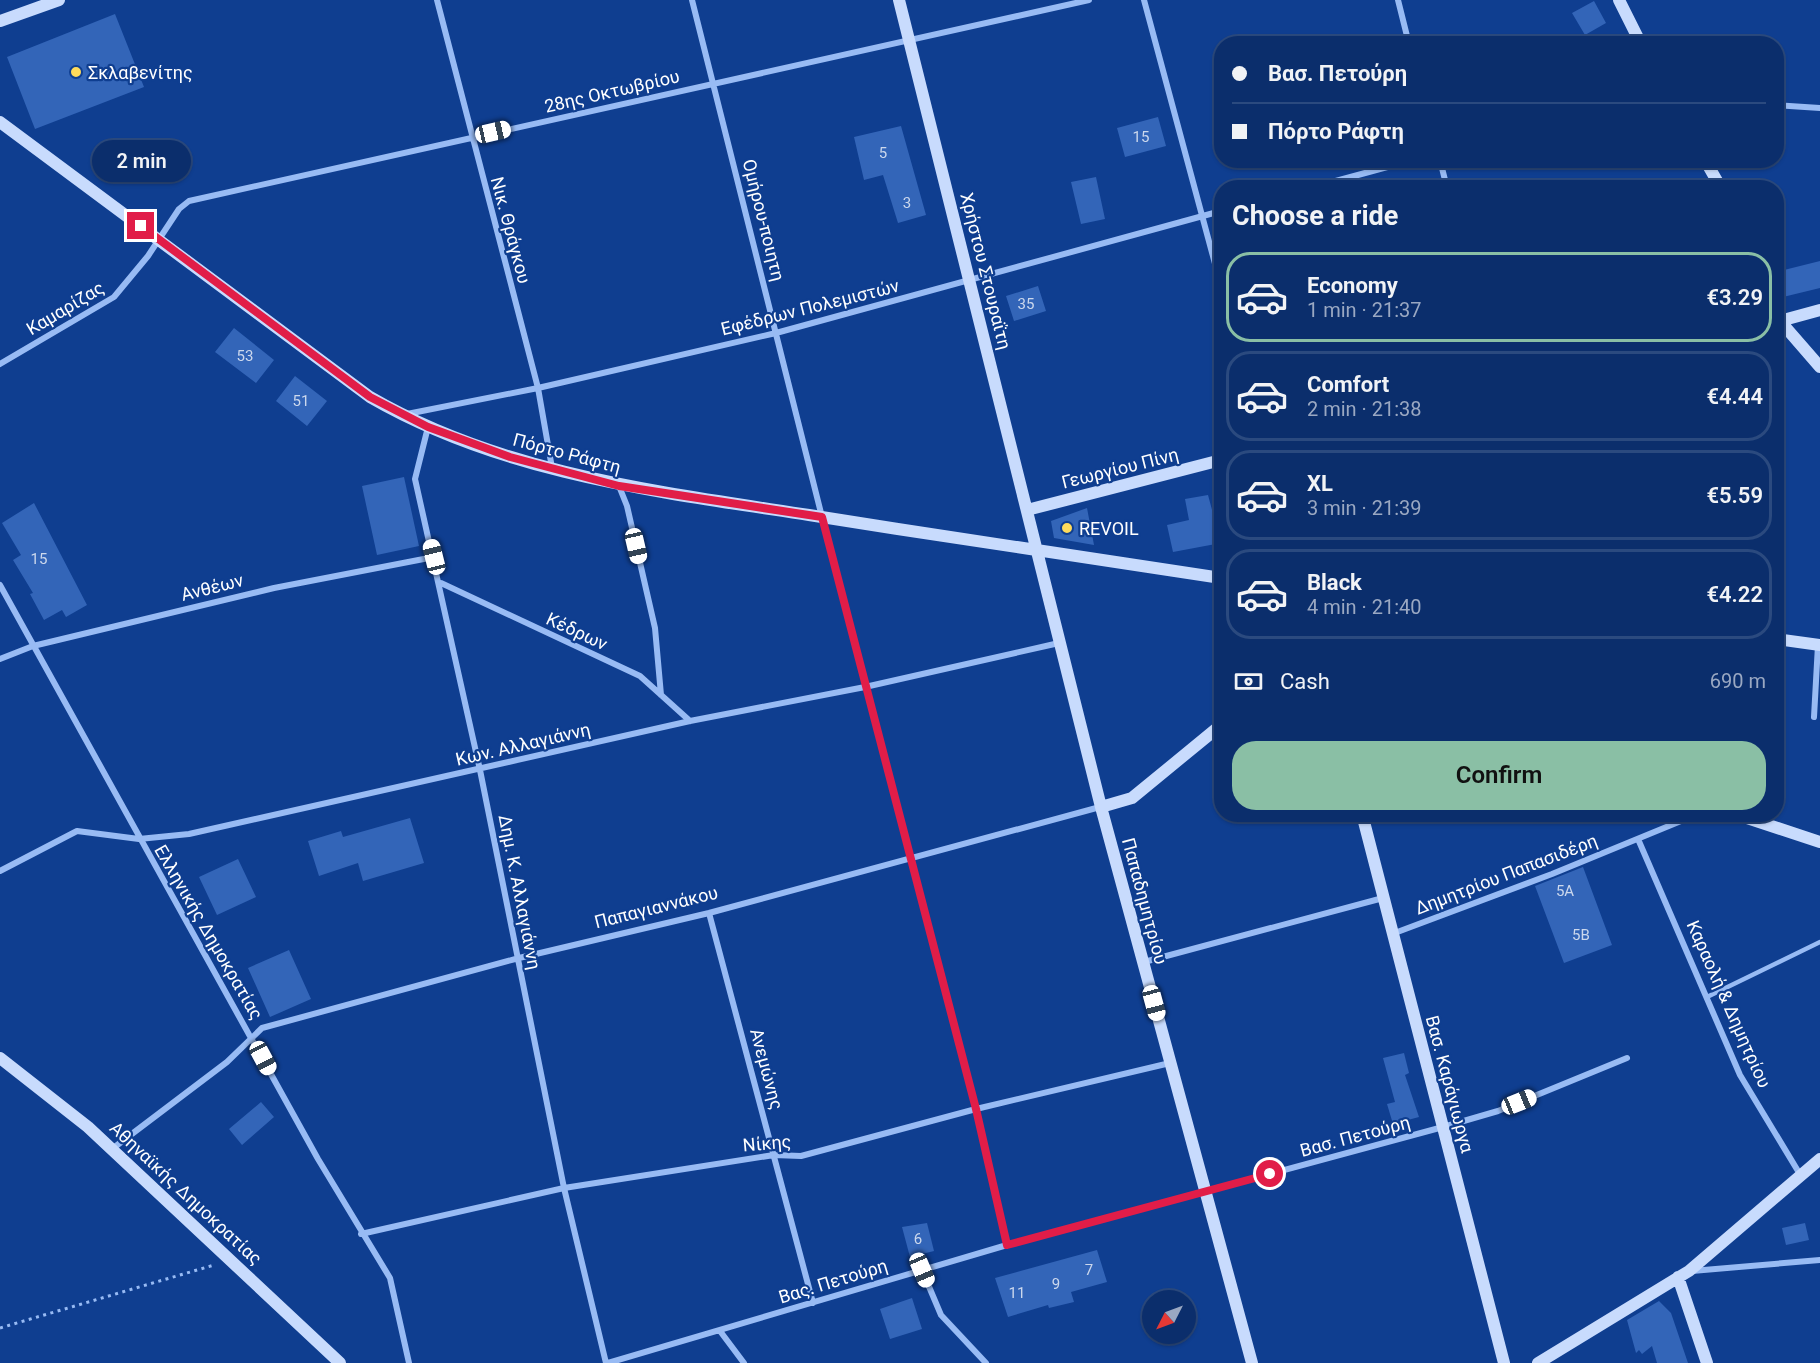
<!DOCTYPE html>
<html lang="en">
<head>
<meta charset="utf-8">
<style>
	:root { --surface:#0b2e6c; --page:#143672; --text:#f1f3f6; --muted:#9aa8c2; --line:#2b4a7f; --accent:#8abfa5 }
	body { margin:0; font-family:Roboto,sans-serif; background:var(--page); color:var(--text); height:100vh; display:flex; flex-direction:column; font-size:22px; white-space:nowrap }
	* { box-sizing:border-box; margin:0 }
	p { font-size:20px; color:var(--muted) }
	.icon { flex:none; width:33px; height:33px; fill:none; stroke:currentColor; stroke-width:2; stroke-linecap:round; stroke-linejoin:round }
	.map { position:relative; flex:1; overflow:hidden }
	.drawer { position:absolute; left:1214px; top:180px; width:570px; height:642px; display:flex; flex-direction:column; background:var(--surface); border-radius:24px; box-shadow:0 2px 4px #0004,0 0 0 2px var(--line) }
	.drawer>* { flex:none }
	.banner { position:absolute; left:1214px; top:36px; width:570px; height:132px; border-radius:24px; box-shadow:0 2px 4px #0004,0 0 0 2px var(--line); display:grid; align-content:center; height:132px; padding:0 18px; background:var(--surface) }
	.needle { width:39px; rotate:228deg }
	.buttons { position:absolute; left:1142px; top:1290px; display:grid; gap:12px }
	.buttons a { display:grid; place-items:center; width:54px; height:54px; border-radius:50%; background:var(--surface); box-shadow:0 2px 4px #0004,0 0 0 2px var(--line); font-size:30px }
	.end { position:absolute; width:27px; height:27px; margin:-14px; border:8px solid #e11d48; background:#fff; box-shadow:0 0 0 3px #fff }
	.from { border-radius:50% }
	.bubble { position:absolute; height:42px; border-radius:21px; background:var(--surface); box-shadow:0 2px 4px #0004,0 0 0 2px var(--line); font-size:20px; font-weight:600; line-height:42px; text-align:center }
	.car { position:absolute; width:18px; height:36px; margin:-18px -9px; border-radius:8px; box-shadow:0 0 4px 2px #0007; background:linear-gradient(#fff 24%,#345 0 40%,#fff 0 76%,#345 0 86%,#fff 0) }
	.banner b { display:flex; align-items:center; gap:21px; height:57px; font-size:22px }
	.banner b+b { border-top:2px solid var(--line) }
	.banner i { width:15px; height:15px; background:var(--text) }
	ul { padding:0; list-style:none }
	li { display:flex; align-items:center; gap:18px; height:90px; margin:0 12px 9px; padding:0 6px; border:3px solid var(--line); border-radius:24px }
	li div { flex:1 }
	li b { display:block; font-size:22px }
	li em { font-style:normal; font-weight:600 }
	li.selected { border-color:var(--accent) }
	li>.icon { width:54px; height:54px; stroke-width:1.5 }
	h2 { padding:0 18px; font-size:27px; line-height:72px }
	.pay { display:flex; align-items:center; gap:15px; height:66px; padding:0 18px; font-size:22px }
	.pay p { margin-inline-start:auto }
	.primary-button { display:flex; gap:12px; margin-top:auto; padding:12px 18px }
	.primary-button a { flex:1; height:69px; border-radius:24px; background:var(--accent); color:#111; font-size:24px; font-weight:600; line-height:69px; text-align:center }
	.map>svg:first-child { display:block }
	.building { fill:#3365b8 }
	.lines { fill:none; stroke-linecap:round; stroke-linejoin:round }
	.path { stroke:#98bbf4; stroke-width:3; stroke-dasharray:3 4.5; stroke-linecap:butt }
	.lane { stroke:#98bbf4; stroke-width:4.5 }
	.street { stroke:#98bbf4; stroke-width:6 }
	.secondary { stroke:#c8dbfd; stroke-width:12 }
	.route { stroke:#e11d48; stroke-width:8 }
	.poi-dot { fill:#ffdb5b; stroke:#0f3e90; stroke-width:2 }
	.labels { text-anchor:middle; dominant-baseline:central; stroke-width:4.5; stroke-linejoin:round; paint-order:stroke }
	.number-label { font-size:15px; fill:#ccd8ed }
	.poi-label { font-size:18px; fill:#fff; stroke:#0f3e90; text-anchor:start }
	.street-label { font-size:18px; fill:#fff; stroke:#0f3e90 }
</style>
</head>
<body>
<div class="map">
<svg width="1820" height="1363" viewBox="0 0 1820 1363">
	<rect width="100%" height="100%" fill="#0f3e90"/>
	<path class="building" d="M1594 1 1606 23 1585 35 1572 13Z
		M115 14 144 87 35 129 7 57Z
		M1158 117 1166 146 1125 157 1117 128Z
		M901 126 926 215 898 223 883 175 864 180 854 137Z
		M1096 177 1105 219 1081 224 1071 182Z
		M1820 261V288L1783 297 1776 272Z
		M1038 286 1046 311 1014 321 1006 296Z
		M234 328 274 360 256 383 215 352Z
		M295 376 327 401 307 426 276 401Z
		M404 477 419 546 377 555 362 486Z
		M1208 495 1221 543 1173 552 1167 525 1189 520 1185 499Z
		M34 503 87 605 66 617 62 610 44 620 30 594 33 593 13 560 21 555 2 523Z
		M1087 508 1094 545 1054 538 1051 521Z
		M410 818 424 863 363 881 358 863 319 876 308 841 341 831 343 837Z
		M238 859 256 897 217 915 199 877Z
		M1583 867 1612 945 1564 963 1535 886Z
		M289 950 311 999 270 1017 248 968Z
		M1404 1053 1409 1073 1405 1075 1419 1117 1393 1124 1387 1104 1395 1102 1383 1058Z
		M261 1102 274 1117 242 1145 229 1129Z
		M927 1223 934 1251 910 1257 902 1227Z
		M1805 1223 1809 1240 1786 1245 1782 1228Z
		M1097 1250 1107 1282 1071 1292 1074 1302 1049 1308 1048 1305 1008 1317 995 1278Z
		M912 1298 922 1329 890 1339 880 1309Z
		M1659 1301 1671 1313 1688 1363H1657L1652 1346 1642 1354 1639 1350 1636 1353 1627 1320Z"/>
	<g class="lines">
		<path class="path" d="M0 1328 214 1265"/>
		<path class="lane" d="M1707 997 1820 942"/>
		<path class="street" d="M437 0 538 388 552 468
			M692 0 822 517 976 1109 1007 1245
			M1144 0 1221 286
			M1398 0 1409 44
			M1776 105 1820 108
			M1440 160 1447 188
			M1310 188 1413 160
			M0 364 114 297 148 256 179 209 189 201 1089 0
			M407 414 538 388 776 333 1221 211
			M428 427 415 479 480 770 564 1188 606 1363
			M619 486 627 506 655 628 661 695
			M441 583 640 676 690 721
			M0 585 318 1159 390 1278 409 1363
			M0 659 33 646 274 588 434 557
			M1814 717 1818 645
			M1638 839 1740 1075 1801 1176
			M0 871 77 831 139 839 189 834 690 721 865 687 1059 643
			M709 913 813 1303
			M1392 934 1552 874 1698 814
			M1144 962 1383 898
			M112 1149 227 1062 262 1028 519 958 709 913 1100 807
			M361 1234 564 1188 774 1155 801 1156 976 1109 1170 1063
			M922 1270 941 1315 986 1363
			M1692 1271 1820 1260
			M720 1331 744 1363
			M608 1363 1007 1245 1443 1127 1498 1111 1627 1058"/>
		<path class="secondary" d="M899 0 1101 807 1252 1363
			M1619 0 1641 44
			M0 21 59 0
			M0 122 370 397C503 474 659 492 809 515 946 537 1083 557 1221 578
			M1705 160 1721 188
			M1776 309 1780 321 1820 367
			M1776 322 1820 310
			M1027 510 1221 460
			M1776 639 1820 645
			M1101 807 1132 798 1221 725
			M1362 814 1504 1363
			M1735 814 1820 842
			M0 1058 88 1127 340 1363
			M1678 1277 1707 1363
			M1538 1363 1689 1271 1820 1159"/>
	</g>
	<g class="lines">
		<path class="route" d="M141 226 370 397 428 427 510 457 619 486 822 517 976 1109 1007 1245 1270 1174"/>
	</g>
	<g class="poi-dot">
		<circle cx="76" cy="72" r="6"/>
		<circle cx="1067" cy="528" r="6"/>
	</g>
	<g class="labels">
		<g class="number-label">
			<text x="1141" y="137">15</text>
			<text x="883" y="153">5</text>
			<text x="907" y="203">3</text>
			<text x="1026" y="304">35</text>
			<text x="245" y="356">53</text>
			<text x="301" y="401">51</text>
			<text x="39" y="559">15</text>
			<text x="1565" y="891">5A</text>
			<text x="1581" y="935">5B</text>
			<text x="918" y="1239">6</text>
			<text x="1089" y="1270">7</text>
			<text x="1056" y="1284">9</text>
			<text x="1017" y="1293">11</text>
		</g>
		<g class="poi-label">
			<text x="88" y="72">Σκλαβενίτης</text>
			<text x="1079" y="528">REVOIL</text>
		</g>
		<g class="street-label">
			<text transform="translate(612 91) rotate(-13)">28ης Οκτωβρίου</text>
			<text transform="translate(764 220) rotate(76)">Ομήρου-ποιητη</text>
			<text transform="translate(511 230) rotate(75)">Νικ. Θράγκου</text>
			<text transform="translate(986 271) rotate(76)">Χρήστου Στουραΐτη</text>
			<text transform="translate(810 307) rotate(-14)">Εφέδρων Πολεμιστών</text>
			<text transform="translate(65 308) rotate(-31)">Καμαρίζας</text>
			<text transform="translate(567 453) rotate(15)">Πόρτο Ράφτη</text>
			<text transform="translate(1120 468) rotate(-14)">Γεωργίου Πίνη</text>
			<text transform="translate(212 587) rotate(-14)">Ανθέων</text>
			<text transform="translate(577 631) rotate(25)">Κέδρων</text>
			<text transform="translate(523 744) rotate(-13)">Κων. Αλλαγιάννη</text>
			<text transform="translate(1506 874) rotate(-21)">Δημητρίου Παπασιδέρη</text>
			<text transform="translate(520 892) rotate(79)">Δημ. Κ. Αλλαγιάννη</text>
			<text transform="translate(1145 901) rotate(75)">Παπαδημητρίου</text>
			<text transform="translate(656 907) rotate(-14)">Παπαγιαννάκου</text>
			<text transform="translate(209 932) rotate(60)">Ελληνικής Δημοκρατίας</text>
			<text transform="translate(1729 1004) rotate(66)">Καραολή &amp; Δημητρίου</text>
			<text transform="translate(767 1069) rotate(75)">Ανεμώνης</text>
			<text transform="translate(1450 1084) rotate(75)">Βασ. Καράγιωργα</text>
			<text transform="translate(1355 1136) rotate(-15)">Βασ. Πετούρη</text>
			<text transform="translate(767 1143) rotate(-5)">Νίκης</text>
			<text transform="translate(186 1193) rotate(43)">Αθηναϊκής Δημοκρατίας</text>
			<text transform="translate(833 1281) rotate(-17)">Βας. Πετούρη</text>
		</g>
	</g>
</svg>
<div class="buttons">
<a><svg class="needle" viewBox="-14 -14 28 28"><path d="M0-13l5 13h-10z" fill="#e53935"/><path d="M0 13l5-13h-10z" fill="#9aa8c2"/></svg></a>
</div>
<i class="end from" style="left:1270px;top:1174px"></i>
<i class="end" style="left:141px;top:226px"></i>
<div class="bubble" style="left:92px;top:140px;width:99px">2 min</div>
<i class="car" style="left:493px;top:132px;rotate:77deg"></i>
<i class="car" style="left:636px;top:546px;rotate:167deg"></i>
<i class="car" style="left:434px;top:557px;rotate:346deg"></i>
<i class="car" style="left:1154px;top:1003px;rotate:165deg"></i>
<i class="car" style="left:263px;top:1058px;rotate:152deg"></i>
<i class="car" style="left:1519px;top:1102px;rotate:68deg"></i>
<i class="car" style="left:922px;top:1270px;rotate:157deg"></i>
<div class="banner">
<b><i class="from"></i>Βασ. Πετούρη</b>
<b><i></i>Πόρτο Ράφτη</b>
</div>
<section class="drawer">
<h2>Choose a ride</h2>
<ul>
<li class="selected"><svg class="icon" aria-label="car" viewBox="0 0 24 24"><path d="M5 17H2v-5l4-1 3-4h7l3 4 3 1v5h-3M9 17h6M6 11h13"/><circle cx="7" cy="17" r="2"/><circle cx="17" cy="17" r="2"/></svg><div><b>Economy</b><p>1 min · 21:37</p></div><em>€3.29</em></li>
<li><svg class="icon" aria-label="car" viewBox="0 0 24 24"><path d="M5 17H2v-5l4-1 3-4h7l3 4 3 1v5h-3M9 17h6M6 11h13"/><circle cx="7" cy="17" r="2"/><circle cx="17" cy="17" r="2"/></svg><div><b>Comfort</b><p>2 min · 21:38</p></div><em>€4.44</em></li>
<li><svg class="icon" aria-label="car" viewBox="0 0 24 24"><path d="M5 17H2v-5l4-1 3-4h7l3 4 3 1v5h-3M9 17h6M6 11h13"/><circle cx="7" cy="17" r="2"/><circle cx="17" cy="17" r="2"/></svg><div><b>XL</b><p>3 min · 21:39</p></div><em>€5.59</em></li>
<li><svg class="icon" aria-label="car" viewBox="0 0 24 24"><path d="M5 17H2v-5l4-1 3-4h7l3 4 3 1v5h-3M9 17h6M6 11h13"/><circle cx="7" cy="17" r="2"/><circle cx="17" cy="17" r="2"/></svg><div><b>Black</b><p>4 min · 21:40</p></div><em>€4.22</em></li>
</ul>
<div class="pay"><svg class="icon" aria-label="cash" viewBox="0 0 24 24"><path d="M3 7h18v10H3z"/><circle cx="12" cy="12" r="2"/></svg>Cash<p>690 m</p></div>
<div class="primary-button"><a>Confirm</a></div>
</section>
</div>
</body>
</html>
